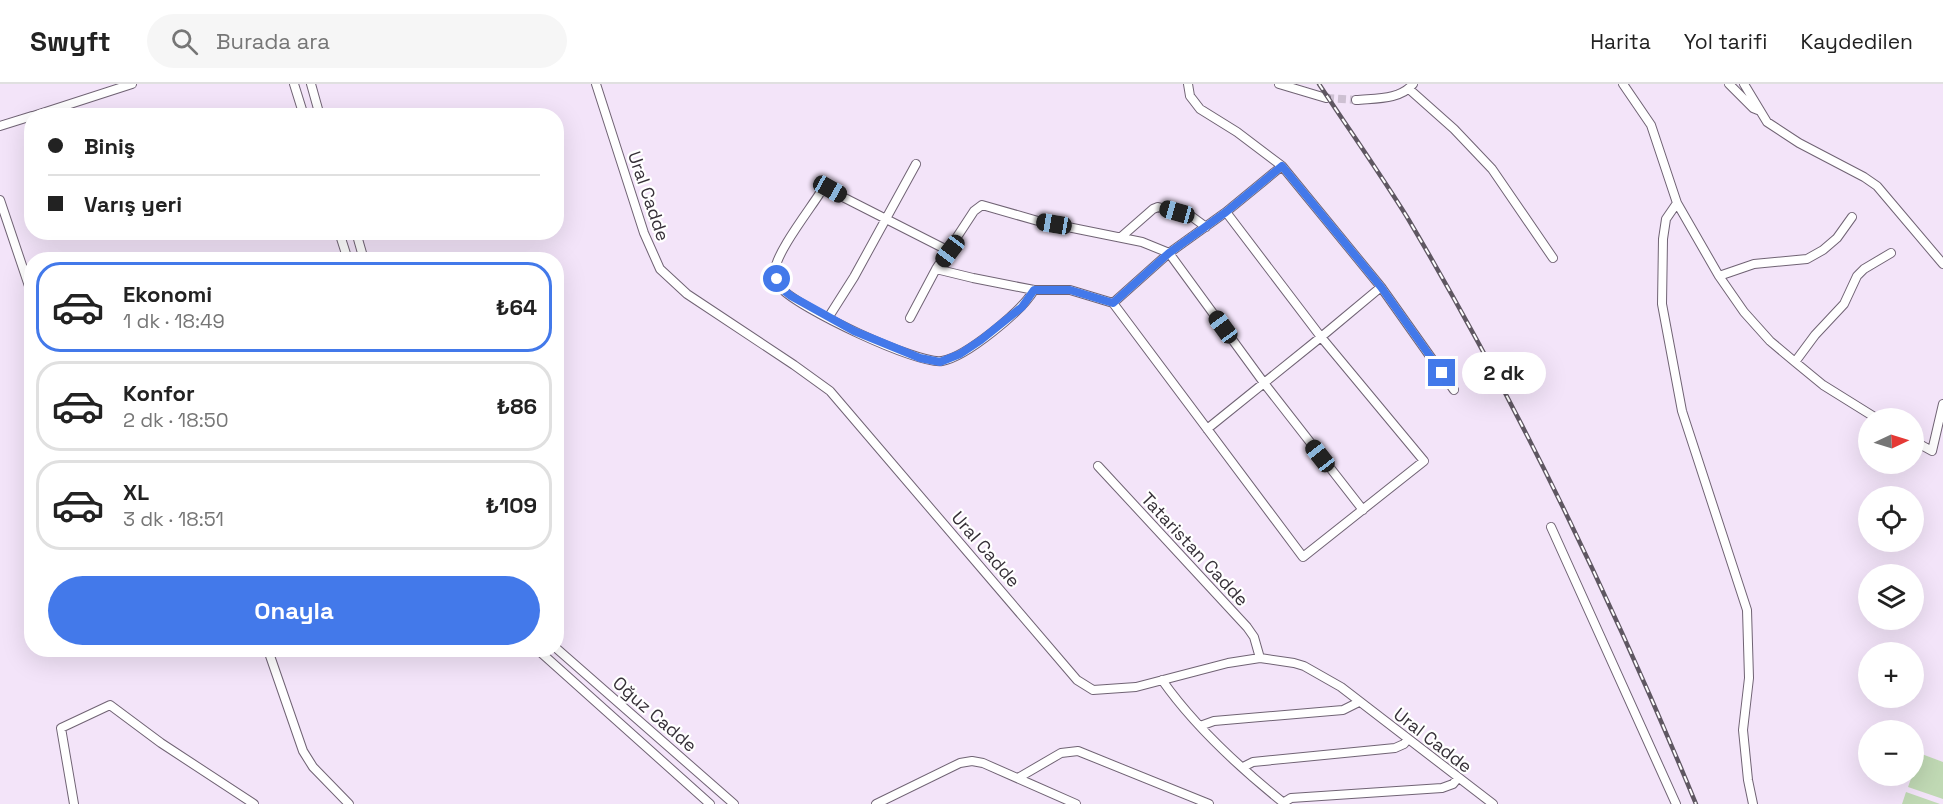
<!DOCTYPE html>
<html lang="tr">
<head>
<meta charset="utf-8">
<style>
	:root { --surface:#fff; --page:#f6f6f6; --text:#222; --muted:#767676; --line:#e0e0e0; --accent:#4379ea }
	body { margin:0; font-family:"Space Grotesk",sans-serif; background:var(--page); color:var(--text); height:100vh; display:flex; flex-direction:column; font-size:22px; white-space:nowrap }
	* { box-sizing:border-box; margin:0 }
	p { font-size:20px; color:var(--muted) }
	.icon { flex:none; width:33px; height:33px; fill:none; stroke:currentColor; stroke-width:2; stroke-linecap:round; stroke-linejoin:round }
	.map { position:relative; flex:1; overflow:hidden }
	.sheet { position:absolute; left:24px; top:168px; width:540px; height:405px; display:flex; flex-direction:column; background:var(--surface); border-radius:24px; box-shadow:0 6px 24px #0002 }
	.sheet>* { flex:none }
	.guide { position:absolute; left:24px; top:24px; width:540px; height:132px; border-radius:24px; box-shadow:0 6px 24px #0002; display:grid; align-content:center; height:132px; padding:0 24px; background:var(--surface) }
	.needle { width:39px; rotate:86deg }
	.tools { position:absolute; left:1858px; top:324px; display:grid; gap:12px }
	.tools a { display:grid; place-items:center; width:66px; height:66px; border-radius:50%; background:var(--surface); box-shadow:0 6px 24px #0002; font-size:30px }
	.end { position:absolute; width:27px; height:27px; margin:-14px; border:8px solid #4379ea; background:#fff; box-shadow:0 0 0 3px #fff }
	.from { border-radius:50% }
	.bubble { position:absolute; height:42px; border-radius:21px; background:var(--surface); box-shadow:0 6px 24px #0002; font-size:20px; font-weight:700; line-height:42px; text-align:center }
	.car { position:absolute; width:18px; height:36px; margin:-18px -9px; border-radius:8px; box-shadow:0 0 4px 2px #0007; background:linear-gradient(#222 24%,#8ab4d8 0 40%,#222 0 76%,#8ab4d8 0 86%,#222 0) }
	.guide b { display:flex; align-items:center; gap:21px; height:57px; font-size:22px }
	.guide b+b { border-top:2px solid var(--line) }
	.guide i { width:15px; height:15px; background:var(--text) }
	ul { padding:10px 0 0; list-style:none }
	li { display:flex; align-items:center; gap:18px; height:90px; margin:0 12px 9px; padding:0 12px; border:3px solid var(--line); border-radius:24px }
	li div { flex:1 }
	li b { display:block; font-size:22px }
	li em { font-style:normal; font-weight:700 }
	li.active { border-color:var(--accent) }
	li>.icon { width:54px; height:54px; stroke-width:1.5 }
	.primary-button { display:flex; gap:12px; margin-top:auto; padding:12px 24px }
	.primary-button a { flex:1; height:69px; border-radius:36px; background:var(--accent); color:#fff; font-size:24px; font-weight:700; line-height:69px; text-align:center }
	header { display:flex; align-items:center; gap:36px; box-sizing:border-box; height:84px; padding:0 30px; background:var(--surface); border-bottom:2px solid var(--line) }
	header strong { font-size:28px }
	nav { display:flex; gap:33px; margin-inline-start:auto; font-size:21px }
	.search { width:420px; height:54px; background:var(--page); display:flex; align-items:center; gap:15px; box-sizing:border-box; padding:0 21px; border-radius:33px; color:var(--muted); font-size:22px }
	.map>svg:first-child { display:block }
	.green { fill:#c0d9b4 }
	.lines { fill:none; stroke-linecap:round; stroke-linejoin:round }
	.minor-tunnel { stroke:#cdc0d2; stroke-width:8; stroke-dasharray:8 4; stroke-linecap:butt }
	.minor-casing { stroke:#706374; stroke-width:10 }
	.minor { stroke:#fff; stroke-width:8 }
	.rail-casing { stroke:#5f5762; stroke-width:4.5 }
	.rail { stroke:#fff; stroke-width:2; stroke-dasharray:7; stroke-linecap:butt }
	.route { stroke:#4379ea; stroke-width:8 }
	.labels { text-anchor:middle; dominant-baseline:central; stroke-width:4.5; stroke-linejoin:round; paint-order:stroke }
	.street-label { font-size:18px; fill:#363038; stroke:#fff }
</style>
</head>
<body>
<header>
<strong>Swyft</strong>
<div class="search"><svg class="icon" aria-label="search" viewBox="0 0 24 24"><circle cx="10" cy="10" r="6"/><path d="M15 15l6 6"/></svg>Burada ara</div>
<nav><a>Harita</a><a>Yol tarifi</a><a>Kaydedilen</a></nav>
</header>
<div class="map">
<svg width="1943" height="720" viewBox="0 0 1943 720">
	<rect width="100%" height="100%" fill="#f3e4f9"/>
	<path class="green" d="M1919 669 1943 678V715L1908 703 1912 692H1914V684Z
		M1906 708 1940 720H1902Z"/>
	<g class="lines">
		<path class="minor-tunnel" d="M1326 14 1356 16"/>
		<defs>
			<path id="minor" d="M294 0 304 32
				M311 0 320 32
				M596 0 644 149 660 185 687 210 794 281 830 307 1077 596 1093 606 1136 603 1228 579 1260 574 1294 579 1304 582 1341 603 1493 720
				M1188 0 1190 12 1200 25 1237 48 1282 82 1381 203 1454 306
				M1279 0 1326 14
				M1623 0 1651 41 1677 119 1719 192 1744 228 1770 257 1795 278 1823 301 1876 334
				M1729 0 1753 24 1758 26
				M1744 0 1767 38 1799 59 1864 93 1877 102 1943 180
				M1409 5 1454 45 1492 85 1553 174
				M1356 16C1375 14 1400 16 1413 0
				M33 32 132 0
				M0 42 32 32
				M0 116 32 211
				M1677 119 1666 135 1663 155 1662 220 1682 327 1747 526 1749 594 1743 646 1748 696 1753 720
				M339 148 348 176
				M356 148 364 176
				M1121 153 1153 125 1158 123 1191 132 1206 143
				M949 167 827 105 820 109C810 125 775 170 775 187 776 193 778 200 781 204 798 224 918 281 942 277 966 273 1022 227 1034 206
				M936 185 973 194 1034 206H1070L1113 219 1303 473 1424 377 1321 253 1226 128
				M1719 192 1754 180 1807 175 1823 166 1837 154 1852 133
				M1113 219 1169 169 1226 128 1282 82
				M828 234 854 193 916 80
				M910 234 936 185 974 127 982 121 1038 137 1142 158 1169 169 1264 299 1363 426
				M1795 278 1815 251 1844 220 1857 192 1864 185 1891 169
				M1207 345 1321 253 1381 203
				M1914 357 1932 367 1943 320
				M1098 382 1247 543 1254 553 1260 574
				M1551 443 1676 720
				M556 564 734 720
				M268 566 303 667 313 683 349 720
				M538 566 710 720
				M1162 596C1195 643 1240 684 1285 720
				M1200 642 1214 637 1343 626 1359 618
				M1243 683 1253 678 1395 664 1404 660 1408 655
				M1018 694 1061 669 1078 667 1209 720
				M1283 719 1291 714 1442 704 1453 700 1458 694
				M74 720 61 644 110 621 161 659 254 720
				M876 720 960 679 972 677 983 679 1076 720"/>
		</defs>
		<use href="#minor" class="minor-casing"/>
		<use href="#minor" class="minor"/>
		<defs>
			<path id="rail" d="M1319 0C1348 44 1379 88 1407 133 1518 320 1613 519 1696 720"/>
		</defs>
		<use href="#rail" class="rail-casing"/>
		<use href="#rail" class="rail"/>
	</g>
	<g class="lines">
		<path class="route" d="M777 195 782 205 791 212 854 247 920 274 940 278 960 270 981 256 1022 223 1034 206H1070L1113 219 1169 169 1226 128 1282 82 1381 203 1442 289"/>
	</g>
	<g class="labels">
		<g class="street-label">
			<text transform="translate(649 112) rotate(71)">Ural Cadde</text>
			<text transform="translate(986 465) rotate(49)">Ural Cadde</text>
			<text transform="translate(1195 465) rotate(47)">Tataristan Cadde</text>
			<text transform="translate(655 630) rotate(41)">Oğuz Cadde</text>
			<text transform="translate(1433 656) rotate(38)">Ural Cadde</text>
		</g>
	</g>
</svg>
<div class="tools">
<a><svg class="needle" viewBox="-14 -14 28 28"><path d="M0-13l5 13h-10z" fill="#e53935"/><path d="M0 13l5-13h-10z" fill="#767676"/></svg></a>
<a><svg class="icon" aria-label="locate" viewBox="0 0 24 24"><circle cx="12" cy="12" r="6"/><path d="M12 2v4M12 18v4M2 12h4M18 12h4"/></svg></a>
<a><svg class="icon" aria-label="layers" viewBox="0 0 24 24"><path d="M12 4l9 5-9 5-9-5zM3 14l9 5 9-5"/></svg></a>
<a>+</a>
<a>−</a>
</div>
<i class="end from" style="left:777px;top:195px"></i>
<i class="end" style="left:1442px;top:289px"></i>
<div class="bubble" style="left:1462px;top:268px;width:84px">2 dk</div>
<i class="car" style="left:830px;top:105px;rotate:119deg"></i>
<i class="car" style="left:1177px;top:128px;rotate:286deg"></i>
<i class="car" style="left:1054px;top:140px;rotate:280deg"></i>
<i class="car" style="left:950px;top:167px;rotate:217deg"></i>
<i class="car" style="left:1223px;top:243px;rotate:324deg"></i>
<i class="car" style="left:1320px;top:372px;rotate:322deg"></i>
<div class="guide">
<b><i class="from"></i>Biniş</b>
<b><i></i>Varış yeri</b>
</div>
<section class="sheet">
<ul>
<li class="active"><svg class="icon" aria-label="car" viewBox="0 0 24 24"><path d="M5 17H2v-5l4-1 3-4h7l3 4 3 1v5h-3M9 17h6M6 11h13"/><circle cx="7" cy="17" r="2"/><circle cx="17" cy="17" r="2"/></svg><div><b>Ekonomi</b><p>1 dk · 18:49</p></div><em>₺64</em></li>
<li><svg class="icon" aria-label="car" viewBox="0 0 24 24"><path d="M5 17H2v-5l4-1 3-4h7l3 4 3 1v5h-3M9 17h6M6 11h13"/><circle cx="7" cy="17" r="2"/><circle cx="17" cy="17" r="2"/></svg><div><b>Konfor</b><p>2 dk · 18:50</p></div><em>₺86</em></li>
<li><svg class="icon" aria-label="car" viewBox="0 0 24 24"><path d="M5 17H2v-5l4-1 3-4h7l3 4 3 1v5h-3M9 17h6M6 11h13"/><circle cx="7" cy="17" r="2"/><circle cx="17" cy="17" r="2"/></svg><div><b>XL</b><p>3 dk · 18:51</p></div><em>₺109</em></li>
</ul>
<div class="primary-button"><a>Onayla</a></div>
</section>
</div>
</body>
</html>
